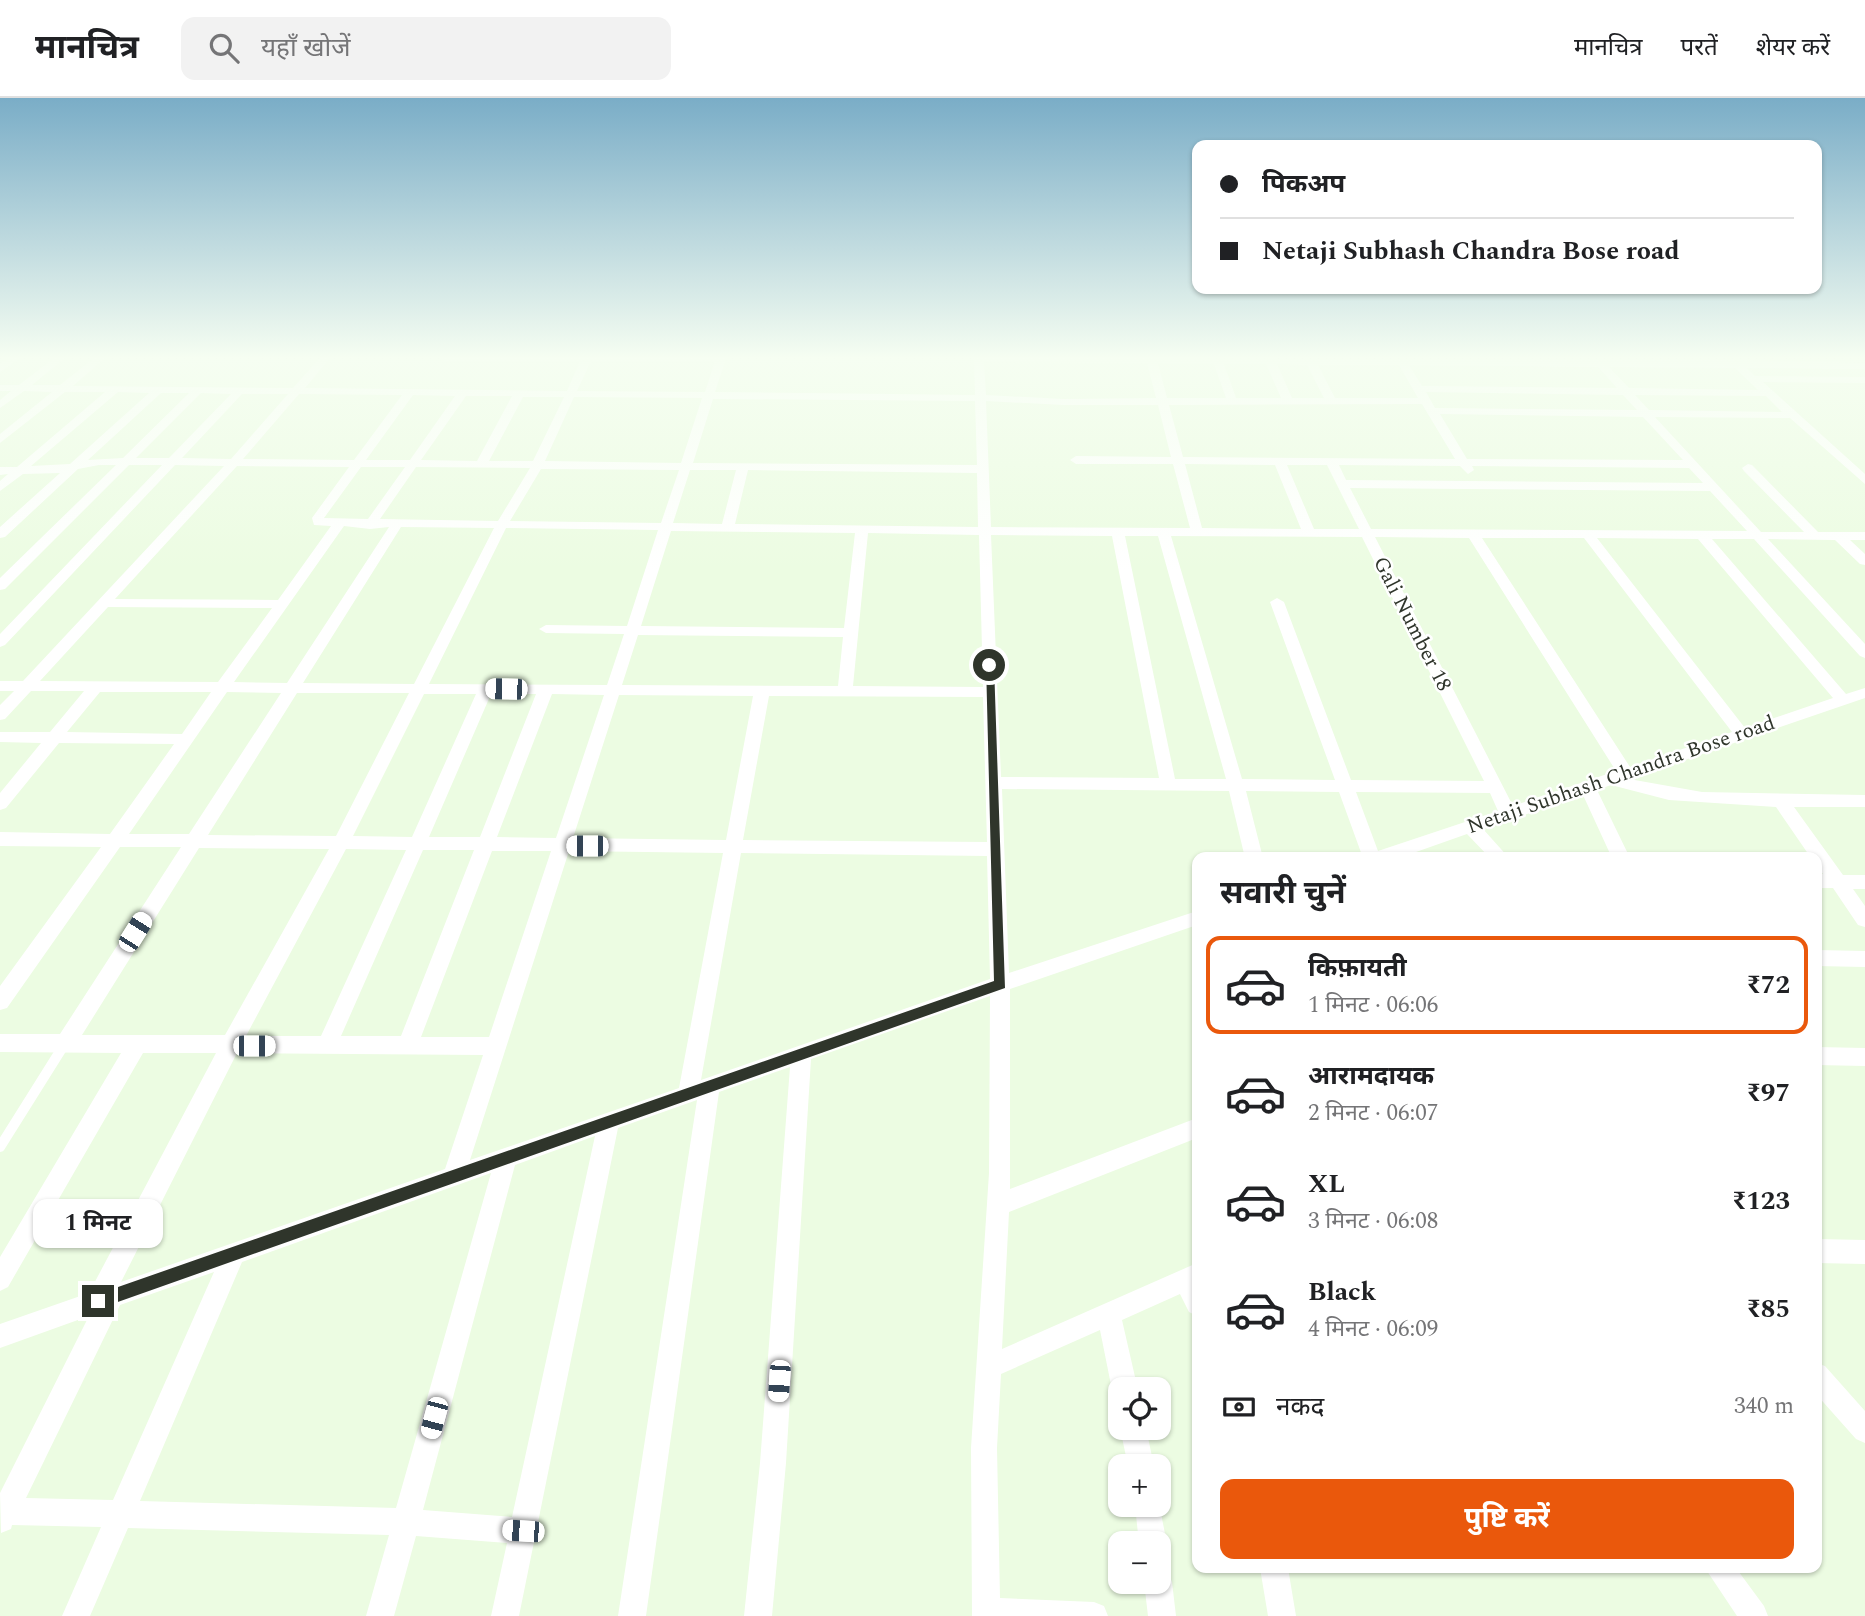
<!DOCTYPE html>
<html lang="hi">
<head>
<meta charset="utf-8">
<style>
	:root { --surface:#fff; --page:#f2f2f2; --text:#202124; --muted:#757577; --line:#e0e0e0; --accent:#ea580c }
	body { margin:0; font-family:Spectral,"Noto Sans Devanagari",serif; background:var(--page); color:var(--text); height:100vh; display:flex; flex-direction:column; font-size:26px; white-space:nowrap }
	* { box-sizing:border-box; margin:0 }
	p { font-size:23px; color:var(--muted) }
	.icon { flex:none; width:38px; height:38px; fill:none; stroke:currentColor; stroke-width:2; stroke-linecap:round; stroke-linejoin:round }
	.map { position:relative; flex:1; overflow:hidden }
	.sheet { position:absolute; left:1192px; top:754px; width:630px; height:721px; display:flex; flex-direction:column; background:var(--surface); border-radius:14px; box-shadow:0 2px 5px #0004 }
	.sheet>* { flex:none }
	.banner { position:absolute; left:1192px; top:42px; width:630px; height:154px; border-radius:14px; box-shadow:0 2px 5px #0004; display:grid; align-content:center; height:154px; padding:0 28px; background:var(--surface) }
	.tools { position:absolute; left:1108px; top:1279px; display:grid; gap:14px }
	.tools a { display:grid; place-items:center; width:63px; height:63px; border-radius:14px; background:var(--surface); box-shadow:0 2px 5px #0004; font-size:35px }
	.end { position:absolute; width:32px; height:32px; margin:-16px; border:9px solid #2f352b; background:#fff; box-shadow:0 0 0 4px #fff }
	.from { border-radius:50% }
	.bubble { position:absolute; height:49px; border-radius:14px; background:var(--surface); box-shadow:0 2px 5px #0004; font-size:23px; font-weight:700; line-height:49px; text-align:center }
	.car { position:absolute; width:21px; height:42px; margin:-21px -10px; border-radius:9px; box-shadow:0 0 5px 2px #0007; background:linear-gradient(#fff 24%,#345 0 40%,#fff 0 76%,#345 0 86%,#fff 0) }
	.banner b { display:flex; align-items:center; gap:24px; height:66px; font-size:26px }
	.banner b+b { border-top:2px solid var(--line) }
	.banner i { width:18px; height:18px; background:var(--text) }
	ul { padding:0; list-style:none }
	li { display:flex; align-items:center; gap:21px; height:98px; margin:0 14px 10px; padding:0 14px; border:4px solid transparent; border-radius:14px }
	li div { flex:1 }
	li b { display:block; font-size:26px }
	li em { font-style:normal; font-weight:700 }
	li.on { border-color:var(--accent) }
	li>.icon { width:63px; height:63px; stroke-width:1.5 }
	h2 { padding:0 28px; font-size:32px; line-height:84px }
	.pay { display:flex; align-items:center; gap:18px; height:77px; padding:0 28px; font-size:26px }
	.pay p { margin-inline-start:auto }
	.primary-button { display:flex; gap:14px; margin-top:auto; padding:14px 28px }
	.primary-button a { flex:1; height:80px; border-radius:14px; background:var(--accent); color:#fff; font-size:28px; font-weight:700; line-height:80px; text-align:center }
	header { display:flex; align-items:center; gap:42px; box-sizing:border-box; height:98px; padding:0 35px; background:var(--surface); border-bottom:2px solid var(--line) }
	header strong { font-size:33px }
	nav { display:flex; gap:38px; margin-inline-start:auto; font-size:24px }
	.search { width:490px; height:63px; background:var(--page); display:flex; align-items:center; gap:18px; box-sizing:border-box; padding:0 24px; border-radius:14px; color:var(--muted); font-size:26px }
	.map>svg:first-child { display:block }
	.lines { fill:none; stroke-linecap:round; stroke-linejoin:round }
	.service { stroke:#fff; stroke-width:10 }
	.minor { fill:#fff; fill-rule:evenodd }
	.route { fill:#2f352b }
	.labels { text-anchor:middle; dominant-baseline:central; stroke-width:5; stroke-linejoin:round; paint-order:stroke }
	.street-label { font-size:21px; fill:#2f352b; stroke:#fff }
</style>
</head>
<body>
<header>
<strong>मानचित्र</strong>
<div class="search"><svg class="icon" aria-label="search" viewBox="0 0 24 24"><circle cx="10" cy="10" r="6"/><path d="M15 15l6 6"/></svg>यहाँ खोजें</div>
<nav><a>मानचित्र</a><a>परतें</a><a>शेयर करें</a></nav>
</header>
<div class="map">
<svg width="1865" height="1518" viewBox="0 0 1865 1518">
	<rect width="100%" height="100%" fill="#ecfce2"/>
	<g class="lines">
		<path class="service" d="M0 1049 64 947"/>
		<path class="minor" d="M9 260H20L0 274V266Z
			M54 260H65L32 287H60L94 260H105L73 288 293 290 320 260H330L305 290 567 293 580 263H445L440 260H726L715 294 975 297 974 260 1735 262 1865 265V271L1747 270 1755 278 1865 279V285L1763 284 1865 376V386L1790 320 1655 319 1761 434H1804L1744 373 1742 370 1748 366 1752 367 1818 434H1865V442H1850L1865 456V467L1860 466 1835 442 1768 441 1865 546V560L1860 558 1754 441H1712L1846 596 1865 590V600L1629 681 1702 694 1865 697V709H1794L1843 777H1865V791H1853L1865 808V829L1858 827 1833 790H1816V776H1823L1816 767V760H1811L1776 709 1669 702 1611 687 1597 692 1630 760H1612L1583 697 1483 731 1509 760H1490L1467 736 1399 760H1363L1339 694 1246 693 1263 760H1245L1229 693 1002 691 1009 875 1197 813V827L1010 891V1091L1197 1020V1040L1009 1114 1002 1251 1197 1165V1218L1189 1214 1180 1196 1122 1222 1138 1292H1120V1303L1116 1301 1112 1292 1100 1232 1001 1276 997 1350 1000 1500 1094 1504 1104 1508 1108 1518H972L971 1350 989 1075 990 898 811 961 786 1365 772 1518H744L760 1365 790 969 719 994 646 1518H618L697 1002 618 1030 519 1518H491L507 1445 416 1438 394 1518H366L389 1437 128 1430 90 1518H62L101 1429 12 1427 11 1431 1 1435 0 1395 89 1218 0 1250V1226L89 1195 216 955H143L8 1189 0 1193V1159L121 955 0 954V936H60L181 749H120L7 910 0 912V888L101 749 0 748V734L110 736 174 646 59 645 6 710 0 712V695L41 645 0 644V634H50L84 593H31L5 621 0 622V607L14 593H0V583H23L224 368 175 367 5 547 0 549V536L162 367H129L5 491 0 492V480L116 367H99L78 371 5 439 0 440V429L60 375 23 376 0 393V383L8 376 0 377V369H17L105 294H65L0 345V336L52 294 24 293 0 310V302L11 293H0V287H19ZM591 263H715L705 294 577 293ZM984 264 1147 265 1156 300 1064 301 986 297ZM1158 265 1214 266 1226 300H1167ZM1224 266H1266L1281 300H1236ZM1277 266 1307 267 1324 300H1292ZM1318 267H1399L1418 300H1335ZM1409 267 1598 269 1617 290 1422 288ZM1609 269 1735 270 1758 292 1629 290ZM118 294 149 295 70 366 31 368ZM1426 294 1623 297 1637 312 1435 310ZM161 295H189L123 360 88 362ZM201 295 231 296 169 360H136ZM242 296H288L231 361 182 360ZM299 296 402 297 354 362 243 361ZM413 297 455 298 410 362H366ZM1635 297 1766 298 1782 314 1649 312ZM466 298H512L477 363 421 362ZM523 299H564L533 363H489ZM574 299 702 300 681 365 545 363ZM713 301 975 303 977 367 693 365ZM986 303 1064 307H1158L1171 359 1076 358 1070 362 1076 366H1173L1190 430 991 429ZM1422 306 1455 361 1183 359 1169 307ZM1440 316 1643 319 1683 362 1467 361ZM1185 366 1275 367 1301 431 1202 430ZM1287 367H1327L1359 431H1314ZM1339 367 1460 368 1468 376 1474 372 1472 368 1689 370 1703 385 1346 382ZM237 368 349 369 312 420 314 427 331 428 278 502 115 501ZM361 369H405L368 421 324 420ZM416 369 530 370 498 423 380 421ZM541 371 679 372 661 425 510 423ZM690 372H736L722 426 673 425ZM748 372 977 375 978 429 735 426ZM1350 390 1710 393 1747 433 1371 431ZM344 428 370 431 389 429 287 585 234 584ZM401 429 494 430 414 586 303 585ZM506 430 658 432 627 528 546 527 539 531 546 535 624 536 607 587 429 586ZM671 433 855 435 844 530 641 528ZM868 435 979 437 983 589 853 588ZM991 437 1112 438 1159 680 1001 679ZM1125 438H1158L1226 681H1175ZM1171 438 1362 439 1484 683 1351 682 1284 504 1277 500 1270 504 1335 682 1242 681ZM1375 439 1469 440 1616 673 1513 708ZM1482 440H1584L1732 634 1630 669ZM1597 440 1698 441 1833 600 1745 630ZM108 509 272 510 218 584 40 583ZM638 537 843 539 838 588 622 587ZM100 594H211L182 636 67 634ZM227 594 281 595 189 736H129ZM297 595H409L336 738 208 737ZM424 596H476L412 739 353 738ZM491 596H536L480 739H429ZM552 596 604 597 556 740 497 739ZM619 597 753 598 726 742 573 740ZM769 598 983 599 987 744 743 742ZM1356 694 1490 695 1498 713 1378 753ZM199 750 329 751 225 937H82ZM346 751 406 752 321 938H246ZM423 752H474L401 938H341ZM492 753H551L489 939H421ZM569 753 723 755 679 990 470 1062ZM741 755 987 758 990 881 701 982ZM237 955 483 957 445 1071 121 1184ZM595 1038 512 1419 423 1412 515 1067ZM491 1075 396 1410 140 1403 242 1164ZM214 1174 113 1402 26 1400 120 1207Z
			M1816 852 1865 853V869L1816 868Z
			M1816 949 1865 950V968L1816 967Z
			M1816 1141 1865 1142V1166L1816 1165Z
			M1816 1265 1825 1268 1865 1313V1345L1856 1341 1816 1296Z
			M1120 1330H1146L1154 1368H1128Z
			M1158 1400 1167 1446 1163 1456 1158 1457V1446H1139L1135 1407H1158Z
			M1158 1470 1168 1474 1172 1484 1176 1518H1148L1144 1484H1158Z
			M1260 1470H1288L1296 1518H1268Z
			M1705 1470H1736L1764 1508 1768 1518H1737Z"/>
	</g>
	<linearGradient id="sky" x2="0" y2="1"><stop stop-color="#7aadc7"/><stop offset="0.55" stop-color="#f6fef2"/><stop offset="1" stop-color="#f6fef2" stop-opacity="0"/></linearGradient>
	<rect width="1865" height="472" fill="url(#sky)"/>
	<path class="route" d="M986 565 994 567 1005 890 98 1211 93 1209 91 1203 93 1198 98 1196 994 883Z"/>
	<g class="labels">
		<g class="street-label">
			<text transform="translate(1412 526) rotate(63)">Gali Number 18</text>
			<text transform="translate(1621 677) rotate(-19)">Netaji Subhash Chandra Bose road</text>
		</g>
	</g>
</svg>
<div class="tools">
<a><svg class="icon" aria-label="locate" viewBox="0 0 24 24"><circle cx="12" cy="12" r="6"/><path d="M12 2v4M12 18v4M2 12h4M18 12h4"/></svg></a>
<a>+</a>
<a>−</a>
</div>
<i class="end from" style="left:989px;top:567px"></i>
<i class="end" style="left:98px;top:1203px"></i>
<div class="bubble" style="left:33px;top:1101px;width:130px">1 मिनट</div>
<i class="car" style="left:506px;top:591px;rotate:271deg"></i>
<i class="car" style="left:587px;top:748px;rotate:270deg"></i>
<i class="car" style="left:135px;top:834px;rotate:32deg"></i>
<i class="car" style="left:254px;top:948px;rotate:90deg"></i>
<i class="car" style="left:779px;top:1283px;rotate:184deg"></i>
<i class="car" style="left:434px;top:1320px;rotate:195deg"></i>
<i class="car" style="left:523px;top:1433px;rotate:274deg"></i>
<div class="banner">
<b><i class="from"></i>पिकअप</b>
<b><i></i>Netaji Subhash Chandra Bose road</b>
</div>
<section class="sheet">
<h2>सवारी चुनें</h2>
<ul>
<li class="on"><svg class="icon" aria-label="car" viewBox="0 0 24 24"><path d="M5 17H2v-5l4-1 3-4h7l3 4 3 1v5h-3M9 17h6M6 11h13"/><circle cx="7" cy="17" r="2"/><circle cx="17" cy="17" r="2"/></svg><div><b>किफ़ायती</b><p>1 मिनट · 06:06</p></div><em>₹72</em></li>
<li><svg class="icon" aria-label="car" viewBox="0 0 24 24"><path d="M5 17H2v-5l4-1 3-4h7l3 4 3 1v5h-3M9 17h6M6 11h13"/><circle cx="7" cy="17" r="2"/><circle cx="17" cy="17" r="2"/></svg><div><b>आरामदायक</b><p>2 मिनट · 06:07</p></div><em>₹97</em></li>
<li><svg class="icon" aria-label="car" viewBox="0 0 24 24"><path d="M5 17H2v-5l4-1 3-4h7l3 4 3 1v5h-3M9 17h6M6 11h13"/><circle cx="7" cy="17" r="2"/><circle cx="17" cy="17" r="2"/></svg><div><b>XL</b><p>3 मिनट · 06:08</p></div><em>₹123</em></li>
<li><svg class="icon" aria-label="car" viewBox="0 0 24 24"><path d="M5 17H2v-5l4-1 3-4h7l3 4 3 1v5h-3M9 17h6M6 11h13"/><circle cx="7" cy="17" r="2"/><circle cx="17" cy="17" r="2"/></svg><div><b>Black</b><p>4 मिनट · 06:09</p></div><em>₹85</em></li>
</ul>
<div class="pay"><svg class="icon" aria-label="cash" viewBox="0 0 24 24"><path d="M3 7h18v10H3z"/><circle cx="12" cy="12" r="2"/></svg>नकद<p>340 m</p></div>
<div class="primary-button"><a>पुष्टि करें</a></div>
</section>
</div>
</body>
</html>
